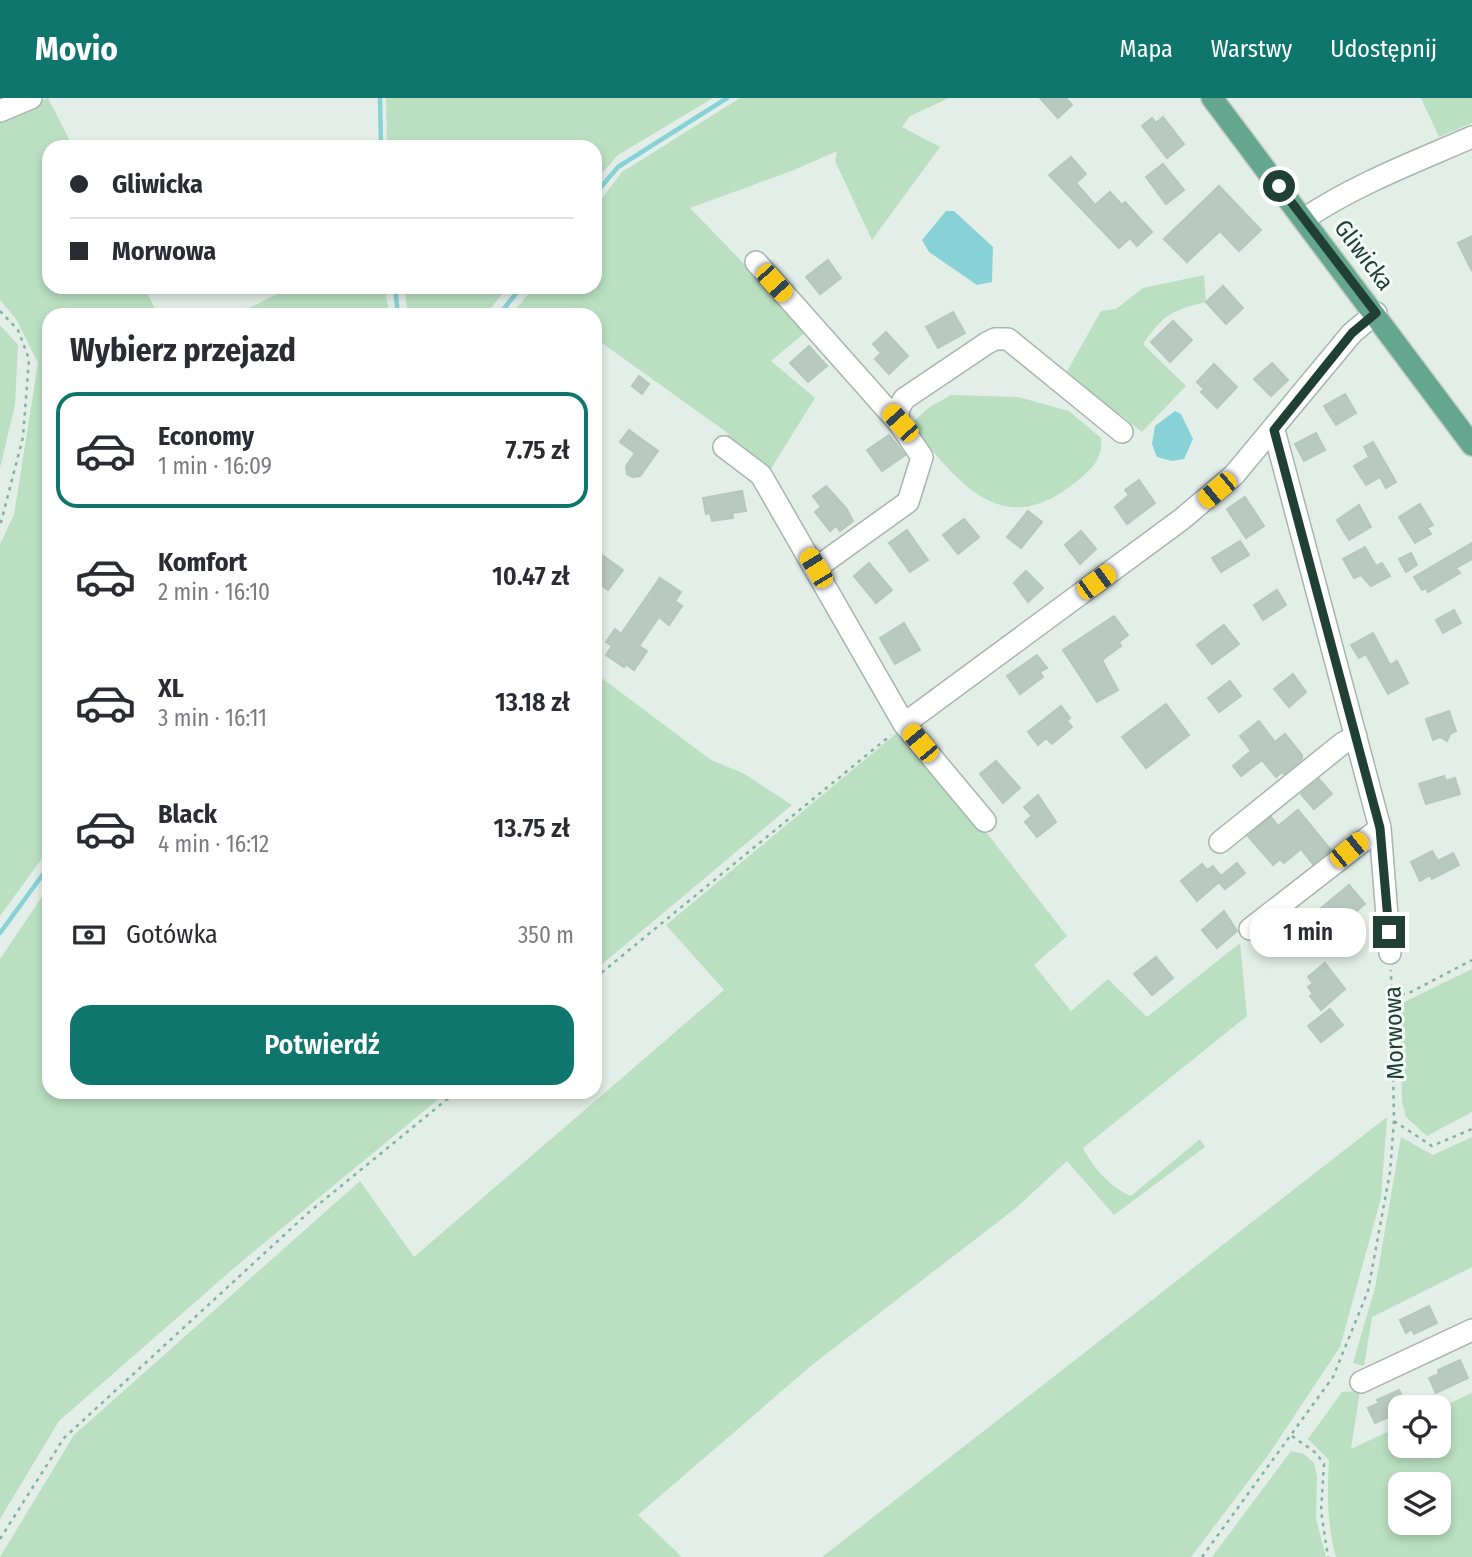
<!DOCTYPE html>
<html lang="pl">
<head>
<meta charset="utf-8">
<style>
	:root { --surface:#fff; --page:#f7f7f7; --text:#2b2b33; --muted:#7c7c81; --line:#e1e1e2; --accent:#0f766e }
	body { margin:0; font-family:"Fira Sans Condensed",sans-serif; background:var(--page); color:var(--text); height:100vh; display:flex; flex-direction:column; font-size:26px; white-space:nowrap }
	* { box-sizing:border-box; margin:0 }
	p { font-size:23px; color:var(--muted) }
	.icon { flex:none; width:38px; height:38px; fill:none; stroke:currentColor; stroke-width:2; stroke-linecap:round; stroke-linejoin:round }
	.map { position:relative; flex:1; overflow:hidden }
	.side { position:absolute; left:42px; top:210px; width:560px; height:791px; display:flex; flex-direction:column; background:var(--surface); border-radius:21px; box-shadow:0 4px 10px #0003 }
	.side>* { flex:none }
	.guide { position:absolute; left:42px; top:42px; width:560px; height:154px; border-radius:21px; box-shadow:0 4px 10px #0003; display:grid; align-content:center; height:154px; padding:0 28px; background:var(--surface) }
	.buttons { position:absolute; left:1388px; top:1297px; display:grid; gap:14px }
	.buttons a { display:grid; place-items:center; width:63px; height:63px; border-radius:14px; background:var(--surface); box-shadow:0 4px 10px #0003; font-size:35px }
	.end { position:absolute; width:32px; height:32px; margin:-16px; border:9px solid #214035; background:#fff; box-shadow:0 0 0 4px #fff }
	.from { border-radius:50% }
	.bubble { position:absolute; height:49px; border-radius:21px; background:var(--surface); box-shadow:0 4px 10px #0003; font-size:23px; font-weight:600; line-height:49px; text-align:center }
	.car { position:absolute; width:21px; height:42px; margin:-21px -10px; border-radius:9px; box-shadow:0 0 5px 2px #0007; background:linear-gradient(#f5c518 24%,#345 0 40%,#f5c518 0 76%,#345 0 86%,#f5c518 0) }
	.guide b { display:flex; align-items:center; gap:24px; height:66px; font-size:26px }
	.guide b+b { border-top:2px solid var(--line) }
	.guide i { width:18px; height:18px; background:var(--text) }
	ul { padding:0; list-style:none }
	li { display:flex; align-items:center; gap:21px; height:116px; margin:0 14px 10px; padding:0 14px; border:4px solid transparent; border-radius:21px }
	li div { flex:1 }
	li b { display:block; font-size:26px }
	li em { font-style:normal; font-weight:600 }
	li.active { border-color:var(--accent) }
	li>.icon { width:63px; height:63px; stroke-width:1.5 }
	h2 { padding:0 28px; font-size:32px; line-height:84px }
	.pay { display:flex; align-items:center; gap:18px; height:77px; padding:0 28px; font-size:26px }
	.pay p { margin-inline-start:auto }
	.button { display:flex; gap:14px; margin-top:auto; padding:14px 28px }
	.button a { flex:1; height:80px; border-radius:21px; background:var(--accent); color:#fff; font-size:28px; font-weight:600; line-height:80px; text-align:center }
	header { display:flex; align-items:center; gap:42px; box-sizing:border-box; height:98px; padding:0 35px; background:var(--accent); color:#fff }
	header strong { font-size:33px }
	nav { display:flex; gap:38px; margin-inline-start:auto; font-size:24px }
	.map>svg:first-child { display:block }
	.green { fill:#bae0c1; fill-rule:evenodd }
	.water { fill:#87d2d6 }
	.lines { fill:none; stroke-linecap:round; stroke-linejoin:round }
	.stream { stroke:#87d2d6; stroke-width:4.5 }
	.building { fill:#b8c9c0; stroke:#b4c8be; stroke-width:2 }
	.minor-casing { stroke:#a5b6af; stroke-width:24 }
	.major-casing { stroke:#c1cac6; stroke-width:24 }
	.path { stroke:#81b39f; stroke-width:2.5; stroke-dasharray:3.5 5; stroke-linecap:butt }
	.minor { stroke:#fff; stroke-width:21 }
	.major { stroke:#64a68f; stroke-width:21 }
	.route { stroke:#214035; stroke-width:9 }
	.labels { text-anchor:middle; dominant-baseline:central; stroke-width:6; stroke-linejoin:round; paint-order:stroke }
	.street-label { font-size:24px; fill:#214035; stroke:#f4faf6 }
</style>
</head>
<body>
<header>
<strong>Movio</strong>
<nav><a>Mapa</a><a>Warstwy</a><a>Udostępnij</a></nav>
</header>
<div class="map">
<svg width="1472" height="1459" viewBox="0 0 1472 1459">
	<rect width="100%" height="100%" fill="#e3eee8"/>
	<path class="green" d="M48 0 73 49H49V189H144L158 217H49V751L0 818V446L14 417 38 265 16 221 0 202V21Z
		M386 0H713L618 57 595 83V49H387Z
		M740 0H949L910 18 902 29 940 49 872 142 835 63 837 53 794 72 690 110 808 232 771 263 815 300 767 377 724 342 729 336 595 240V217H511L534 189H595V109L622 74Z
		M1421 0H1472V25L1439 39Z
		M1204 177 1206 204C1172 212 1163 217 1143 246L1186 288 1142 334 1066 275 1101 213 1116 211 1143 190Z
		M291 189H385L389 217H235Z
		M404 189H508L485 217H408Z
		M0 227 18 247 15 307 0 370Z
		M951 297 1018 299 1069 313 1101 340C1103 362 1092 370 1076 384 999 446 958 381 910 327L928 310Z
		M595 575 711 662 743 675 792 707 595 872Z
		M898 634 986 734 1067 838 1034 867 1071 913 1108 881 1147 919 1240 845 1247 918 1083 1050C1093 1070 1110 1089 1131 1098L1200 1041 1205 1049 1114 1117 1067 1063 1016 1110 812 1267 638 1417 682 1459H0L74 1337 360 1083 414 1159 724 892 666 827Z
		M49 788V994H447L241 1164 59 1323 0 1421V861Z
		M1472 871V1014L1427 1038 1406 1019 1402 1004 1400 906Z
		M1387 1019 1381 1100 1340 1249 1269 1356 1191 1459H822Z
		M1401 1039 1433 1057 1472 1039V1169L1372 1219 1364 1268 1353 1265 1375 1190Z
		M1360 1293 1351 1351 1400 1328V1348H1438L1439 1310 1472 1295V1459H1336C1327 1427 1327 1395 1329 1362L1308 1341 1342 1294ZM1400 1386H1438V1424H1400Z
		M1291 1353 1304 1356 1314 1365 1317 1378 1316 1421 1326 1459H1212Z"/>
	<path class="water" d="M946 113H954L993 149 992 184 977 187 929 154 922 142Z
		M1175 313 1181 316 1193 341 1184 361 1172 363 1157 359 1152 346 1155 328Z"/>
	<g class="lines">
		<path class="stream" d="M380 0 381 49
			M595 96 618 69 727 0
			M395 189 398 217
			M499 217 521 189
			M0 835 49 768"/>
	</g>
	<path class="building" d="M1040 0H1066L1072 7 1058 20Z
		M1163 19 1184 46 1167 60 1142 28 1152 20 1156 25Z
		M1071 59 1086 76 1076 85 1095 107 1110 94 1122 107 1125 104 1152 134 1137 148 1130 140 1119 150 1049 77Z
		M1163 66 1184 92 1166 106 1146 79Z
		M1219 88 1261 132 1239 153 1220 133 1187 164 1164 141Z
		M1472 138V173L1458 145Z
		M828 162 841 180 820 196 806 179Z
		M1223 188 1243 210 1226 226 1206 204Z
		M953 214 965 235 938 250 926 229Z
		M1173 223 1192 242 1170 264 1151 244Z
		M886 234 908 258 889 276 875 261 881 255 873 246Z
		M809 248 827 268 808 284 790 265Z
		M1272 265 1288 282 1271 298 1254 281Z
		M1214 266 1237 289 1217 310 1201 294 1204 291 1197 284Z
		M639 278 649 286 642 296 632 288Z
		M1345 296 1356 315 1336 327 1324 308Z
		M629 332 658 353 640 378 632 379 627 376 626 368 635 355 620 344Z
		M1316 335 1325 352 1304 363 1295 346Z
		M889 337 905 357 882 373 867 352Z
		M1373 344 1396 384 1386 390 1380 379 1366 387 1354 368 1369 359 1364 349Z
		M1139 382 1155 405 1127 426 1115 409 1129 397 1125 392Z
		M826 388 846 410 853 423 840 433 836 428 830 433 815 414 821 409 813 398Z
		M742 393 746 413 732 415 733 420 712 423 710 415 706 416 703 400Z
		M1245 399 1264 428 1246 440 1227 411Z
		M1420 406 1433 427 1427 430 1431 436 1415 445 1399 419Z
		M1359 407 1371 429 1349 442 1337 422Z
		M1028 413 1042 424 1021 450 1007 439Z
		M964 421 979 439 958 456 943 437Z
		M907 432 928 462 910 474 889 445Z
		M1081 433 1096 451 1080 466 1065 447Z
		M1240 443 1249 457 1221 474 1212 460Z
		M1472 445V461L1456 470 1460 475 1428 494 1426 490 1422 492 1414 479Z
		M1365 449 1376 468 1382 465 1390 478 1371 488 1361 477 1354 480 1343 461Z
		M595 452 623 472 608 492 595 482Z
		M1411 455 1417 467 1406 474 1399 461Z
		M869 465 892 492 876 505 854 478Z
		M1026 473 1043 490 1028 504 1014 485Z
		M660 480 681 494 675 503 682 508 669 527 659 519 639 548 647 553 634 572 626 566 624 569 606 557 612 548 606 544 615 531 621 536Z
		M1277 492 1286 507 1263 522 1254 507Z
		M1454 512 1461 525 1443 535 1436 522Z
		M1114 518 1128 537 1119 544 1121 548 1102 562 1118 592 1097 604 1063 552Z
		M904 525 920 552 895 566 880 540Z
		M1224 527 1239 546 1212 566 1197 547Z
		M1373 535 1390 567 1397 563 1408 585 1388 596 1366 556 1359 560 1351 547Z
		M1037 557 1047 570 1040 574 1043 579 1020 596 1007 578Z
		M1293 576 1306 594 1289 609 1274 591Z
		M1230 583 1241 598 1219 614 1208 600Z
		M1166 606 1189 637 1146 670 1122 639Z
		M1061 608 1070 620 1067 623 1072 629 1052 646 1046 640 1038 647 1028 634Z
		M1449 613 1456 633 1450 636 1447 643 1440 639 1433 642 1426 621Z
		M1259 623 1275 644 1285 636 1302 657V661L1284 676 1282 674 1276 679 1262 662 1241 678 1233 668 1251 653 1240 638Z
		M996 663 1020 690 1003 705 980 676Z
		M1444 678 1446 683 1455 680 1460 696 1426 706 1419 686Z
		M1319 681 1332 696 1314 711 1301 696Z
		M1038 697 1056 724 1037 739 1025 724 1032 718 1024 709Z
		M1298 712 1331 752 1313 766 1301 751 1284 765 1280 761 1273 767 1248 738 1271 719 1278 728Z
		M1432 753 1438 763 1453 755 1459 767 1432 781 1430 777 1420 783 1411 764Z
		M1237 765 1245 775 1225 791 1219 784 1197 803 1181 783 1202 766 1207 772 1213 768 1221 778Z
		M1349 787 1365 806 1335 831 1320 811Z
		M1224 813 1237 833 1217 850 1202 832Z
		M1156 859 1173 880 1152 897 1134 876Z
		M1325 865 1345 891 1321 912 1310 898 1313 896 1308 889 1313 885 1308 879Z
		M1330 911 1343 927 1321 944 1308 928Z
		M1429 1208 1437 1225 1414 1236 1412 1231 1406 1235 1400 1222Z
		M1460 1262 1468 1280 1436 1295 1429 1280 1439 1276 1438 1272Z
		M1399 1292 1407 1309H1400V1314L1375 1325 1368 1310 1379 1305 1377 1302Z"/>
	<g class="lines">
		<defs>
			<path id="minor" d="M0 13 31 0
				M1304 121C1356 86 1415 64 1472 39
				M756 164 899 325 922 359 908 404 816 470
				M899 325 898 312 904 301 987 245 995 241H1008L1122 334
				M1274 332 1380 730 1390 855
				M724 349 761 377 904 626 985 723
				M904 626 1182 421 1234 377 1352 235 1376 215
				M1220 744 1343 645 1356 638
				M1250 831 1380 730
				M1361 1284 1472 1232"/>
			<path id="major" d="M1212 0 1472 347"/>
		</defs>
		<use href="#minor" class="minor-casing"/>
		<use href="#major" class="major-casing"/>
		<path class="path" d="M0 213 18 232 29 261 23 339 0 428
			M595 880 891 637
			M1393 898 1409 895 1472 862
			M1394 1023 1432 1048 1472 1031
			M1292 1338 1316 1355 1324 1366 1321 1413 1328 1459
			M0 1441 64 1340 308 1115 456 994
			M1202 1459 1333 1279 1368 1193 1390 1074 1394 1023 1391 872"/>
		<use href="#minor" class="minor"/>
		<use href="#major" class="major"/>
	</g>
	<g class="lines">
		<path class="route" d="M1279 88 1376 215 1352 235 1274 332 1380 730 1389 834"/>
	</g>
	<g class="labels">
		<g class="street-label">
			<text transform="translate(1364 157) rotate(53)">Gliwicka</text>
			<text transform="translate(1394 935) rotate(-92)">Morwowa</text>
		</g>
	</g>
</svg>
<div class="buttons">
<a><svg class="icon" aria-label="locate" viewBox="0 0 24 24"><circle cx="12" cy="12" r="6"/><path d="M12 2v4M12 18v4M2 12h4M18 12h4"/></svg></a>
<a><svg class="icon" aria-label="layers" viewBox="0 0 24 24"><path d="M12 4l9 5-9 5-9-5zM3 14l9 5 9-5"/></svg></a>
</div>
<i class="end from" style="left:1279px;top:88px"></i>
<i class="end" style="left:1389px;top:834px"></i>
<div class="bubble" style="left:1250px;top:810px;width:116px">1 min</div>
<i class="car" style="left:774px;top:185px;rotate:138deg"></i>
<i class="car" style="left:900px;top:325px;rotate:318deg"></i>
<i class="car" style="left:1217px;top:392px;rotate:230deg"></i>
<i class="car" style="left:816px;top:470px;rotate:329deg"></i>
<i class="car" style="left:1096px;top:484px;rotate:54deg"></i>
<i class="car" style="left:920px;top:645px;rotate:320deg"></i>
<i class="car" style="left:1349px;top:752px;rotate:51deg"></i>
<div class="guide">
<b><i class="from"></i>Gliwicka</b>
<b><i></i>Morwowa</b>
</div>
<section class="side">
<h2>Wybierz przejazd</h2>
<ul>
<li class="active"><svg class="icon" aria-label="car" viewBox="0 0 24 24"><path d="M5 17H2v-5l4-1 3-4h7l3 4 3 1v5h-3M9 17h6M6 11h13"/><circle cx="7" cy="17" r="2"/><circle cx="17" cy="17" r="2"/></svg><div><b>Economy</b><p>1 min · 16:09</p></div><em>7.75 zł</em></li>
<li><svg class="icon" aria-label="car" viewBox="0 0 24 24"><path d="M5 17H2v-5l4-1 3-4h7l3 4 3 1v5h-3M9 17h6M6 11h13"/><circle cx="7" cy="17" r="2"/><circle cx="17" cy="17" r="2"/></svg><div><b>Komfort</b><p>2 min · 16:10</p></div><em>10.47 zł</em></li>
<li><svg class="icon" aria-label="car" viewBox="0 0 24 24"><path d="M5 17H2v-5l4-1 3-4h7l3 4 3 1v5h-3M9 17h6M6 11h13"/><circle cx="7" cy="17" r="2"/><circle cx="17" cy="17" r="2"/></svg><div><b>XL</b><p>3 min · 16:11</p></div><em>13.18 zł</em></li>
<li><svg class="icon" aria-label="car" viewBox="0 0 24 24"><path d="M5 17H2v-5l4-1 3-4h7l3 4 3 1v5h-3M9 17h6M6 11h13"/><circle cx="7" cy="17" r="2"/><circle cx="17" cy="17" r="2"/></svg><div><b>Black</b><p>4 min · 16:12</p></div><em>13.75 zł</em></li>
</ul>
<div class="pay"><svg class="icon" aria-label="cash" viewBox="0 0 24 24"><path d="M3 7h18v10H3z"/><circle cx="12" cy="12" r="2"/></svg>Gotówka<p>350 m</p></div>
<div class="button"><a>Potwierdź</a></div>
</section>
</div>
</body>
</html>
